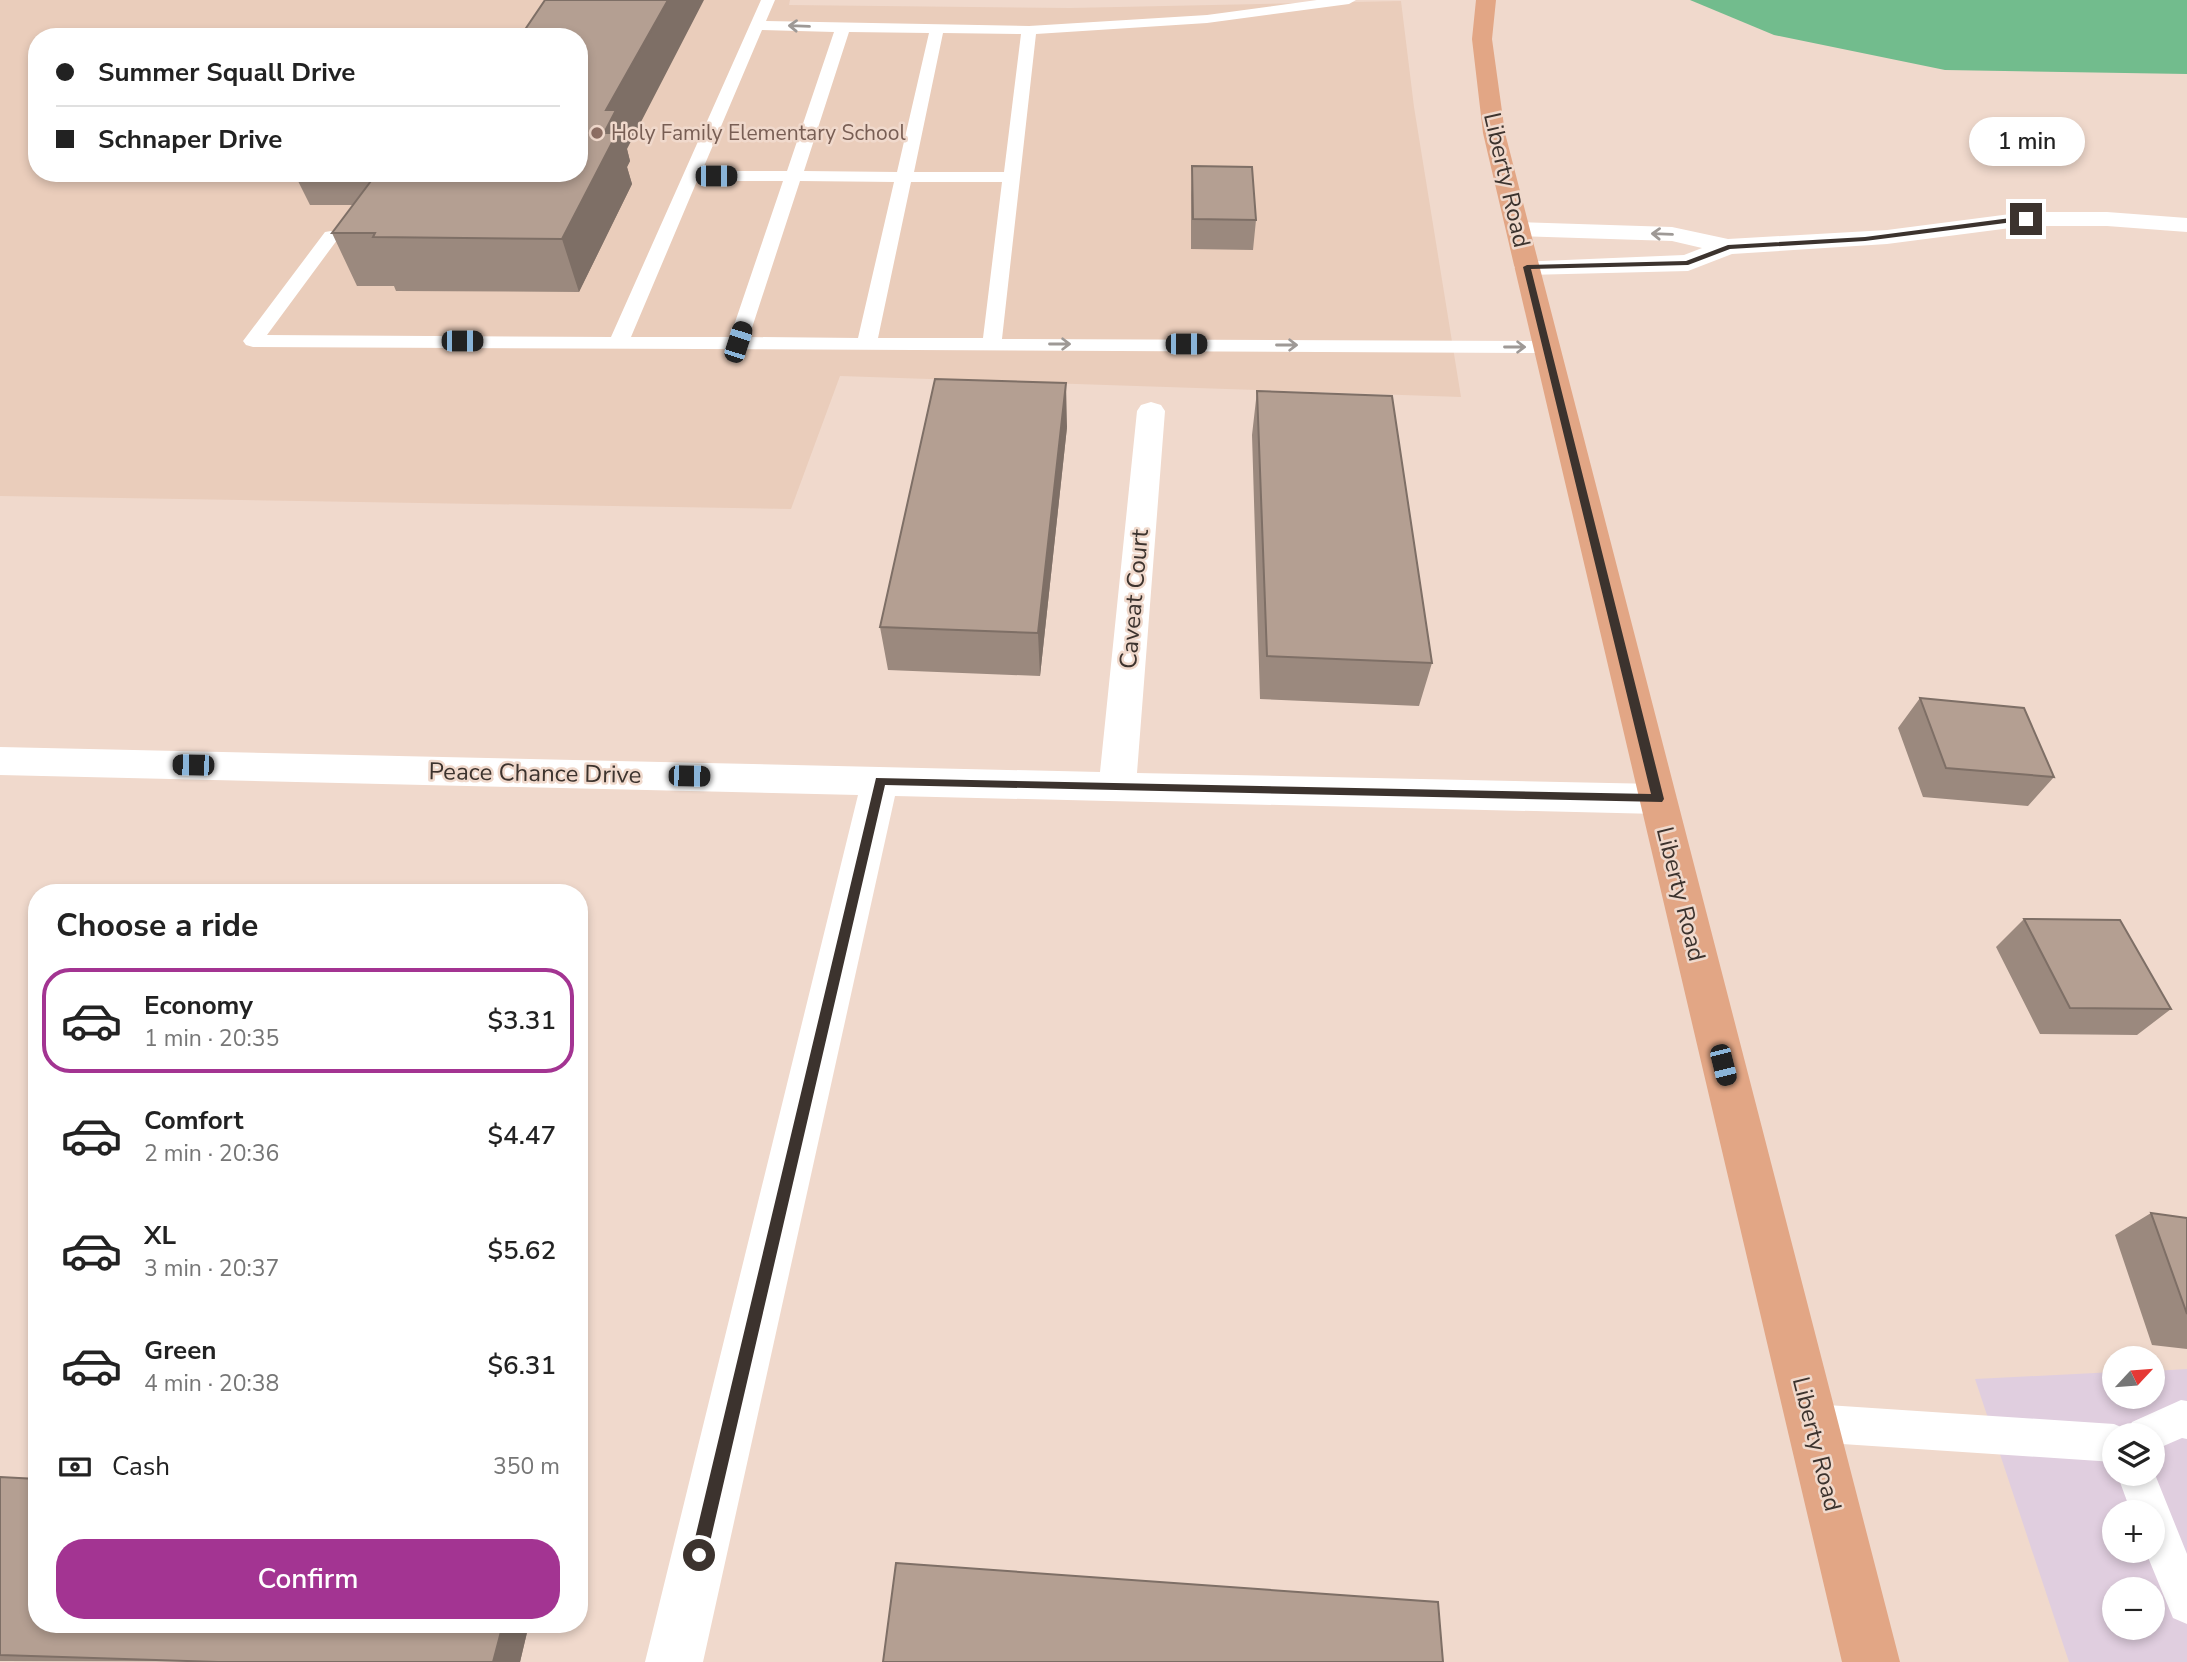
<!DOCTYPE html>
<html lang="en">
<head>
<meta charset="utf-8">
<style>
	:root { --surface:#fff; --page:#f2f2f2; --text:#222; --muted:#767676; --line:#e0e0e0; --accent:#a33492 }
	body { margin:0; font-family:"Nunito Sans",sans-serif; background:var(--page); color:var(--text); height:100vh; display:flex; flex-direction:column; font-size:26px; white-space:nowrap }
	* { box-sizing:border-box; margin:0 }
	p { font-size:23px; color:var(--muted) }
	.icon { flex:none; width:38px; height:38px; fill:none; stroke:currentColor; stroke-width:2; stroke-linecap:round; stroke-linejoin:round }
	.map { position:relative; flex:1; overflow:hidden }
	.panel { position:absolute; left:28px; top:884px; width:560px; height:749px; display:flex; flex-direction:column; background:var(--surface); border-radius:28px; box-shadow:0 4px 10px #0003 }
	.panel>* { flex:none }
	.banner { position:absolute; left:28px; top:28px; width:560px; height:154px; border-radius:28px; box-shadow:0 4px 10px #0003; display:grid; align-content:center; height:154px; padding:0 28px; background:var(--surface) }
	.needle { width:46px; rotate:64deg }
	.tools { position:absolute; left:2102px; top:1346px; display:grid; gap:14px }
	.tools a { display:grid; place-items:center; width:63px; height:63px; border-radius:50%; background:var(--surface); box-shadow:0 4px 10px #0003; font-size:35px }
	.end { position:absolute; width:32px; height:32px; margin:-16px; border:9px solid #3c332e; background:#fff; box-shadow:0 0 0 4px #fff }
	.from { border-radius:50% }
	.bubble { position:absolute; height:49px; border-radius:24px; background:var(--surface); box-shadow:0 4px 10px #0003; font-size:23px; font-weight:600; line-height:49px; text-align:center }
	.car { position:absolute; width:21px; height:42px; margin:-21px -10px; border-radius:9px; box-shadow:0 0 5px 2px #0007; background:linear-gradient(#222 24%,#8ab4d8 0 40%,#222 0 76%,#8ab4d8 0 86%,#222 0) }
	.banner b { display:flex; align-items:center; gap:24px; height:66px; font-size:26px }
	.banner b+b { border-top:2px solid var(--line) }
	.banner i { width:18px; height:18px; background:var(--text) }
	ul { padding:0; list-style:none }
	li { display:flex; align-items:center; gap:21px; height:105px; margin:0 14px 10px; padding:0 14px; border:4px solid transparent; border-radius:28px }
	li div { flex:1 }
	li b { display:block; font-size:26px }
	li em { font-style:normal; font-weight:600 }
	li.active { border-color:var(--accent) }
	li>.icon { width:63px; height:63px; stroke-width:1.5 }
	h2 { padding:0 28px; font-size:32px; line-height:84px }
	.pay { display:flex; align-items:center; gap:18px; height:77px; padding:0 28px; font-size:26px }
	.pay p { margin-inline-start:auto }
	.button { display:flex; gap:14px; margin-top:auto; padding:14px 28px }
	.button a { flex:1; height:80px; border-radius:28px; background:var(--accent); color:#fff; font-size:28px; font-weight:600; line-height:80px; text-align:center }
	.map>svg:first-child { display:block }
	.commercial { fill:#e0cedf; fill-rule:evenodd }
	.built { fill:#eacdbb; fill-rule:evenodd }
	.forest { fill:#72bc8d }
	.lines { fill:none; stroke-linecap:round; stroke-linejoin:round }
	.service { fill:#fff; fill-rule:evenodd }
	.minor { fill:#fff; fill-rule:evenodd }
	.primary { fill:#e2a685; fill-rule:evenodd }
	.wall { fill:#9b897e }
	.shaded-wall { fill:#7e6f66 }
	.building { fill:#b49f92; stroke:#7e6f66; stroke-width:2 }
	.oneway { stroke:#9e9996 }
	.route { fill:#3c332e }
	.education-dot { fill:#8d6e63; stroke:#f0d9cc; stroke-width:2.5 }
	.labels { text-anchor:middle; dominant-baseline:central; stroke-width:5; stroke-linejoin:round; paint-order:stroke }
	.far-education-label { font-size:21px; fill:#785e54; stroke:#f0d9cc; text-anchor:start }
	.street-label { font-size:24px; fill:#3c332e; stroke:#f0d9cc }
</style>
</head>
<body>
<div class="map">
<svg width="2187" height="1662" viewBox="0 0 2187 1662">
	<rect width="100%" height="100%" fill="#f0d9cc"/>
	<path class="commercial" d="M2187 1369V1662H2069L1975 1379 2114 1372V1396H2152L2153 1371ZM2114 1435H2152V1474H2114ZM2114 1512H2152V1550H2114ZM2114 1589H2152V1628H2114Z"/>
	<path class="built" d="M0 0H790L789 5 1070 8 1401 1 1414 107 1461 397 840 376 791 509 0 496ZM37 37H579V173H37Z"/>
	<path class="forest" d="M1690 0H2187V74L1945 70 1774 35Z"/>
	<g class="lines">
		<path class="service" d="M761 0H775L766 21 1029 26 1207 15 1317 0H1356L1349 4 1207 23 1036 34 1002 339 1547 341 1554 343 1557 347 1554 351 1547 353 253 347 246 345 243 341 325 232 331 231 340 236 267 335 611 337ZM762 30 834 32 787 171H702ZM849 32 929 33 897 172 804 171ZM943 33 1021 34 1004 172H914ZM697 181H783L730 337H631ZM800 181 894 182 858 338 749 337ZM911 182H1002L983 338H878Z
			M2181 1400 2187 1401V1439L2182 1438 2152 1451V1435H2114V1462L1812 1442 1799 1436 1793 1423 1799 1410 1812 1404 2114 1424 2128 1430 2132 1422Z
			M2152 1467 2187 1554V1624L2173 1618 2145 1550H2152V1512H2131L2117 1474H2152Z"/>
		<path class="minor" d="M2026 212H2107L2187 218V232L2107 226H2026L1887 244 1732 254 1688 271 1527 275 1518 272 1514 267 1518 262 1684 255 1702 248 1672 241 1518 236 1509 234 1506 229 1509 224 1518 222 1672 227 1728 239 1887 230Z
			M1151 402 1161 405 1165 411 1137 773 1658 784 1671 789 1677 799 1671 809 1658 814 895 796 703 1662H645L858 795 0 775V747L1100 772 1137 411 1141 405Z"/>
		<path class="primary" d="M1476 0H1496L1492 39 1505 133 1900 1662H1842L1483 133 1472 39Z"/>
	</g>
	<path class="wall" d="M627 149 630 161 627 167 632 184 579 292 396 291 394 286H357L332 233 353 205H310L294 173H579Z
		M1192 166 1256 220 1253 250 1191 249V195Z
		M1257 391 1432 663 1419 706 1260 699 1252 435Z
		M1067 427 1040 676 888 670 880 627Z
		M1920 698 2054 777 2028 806 1923 797 1898 728Z
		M2024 919 2171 1009 2137 1035 2040 1034 1996 947Z
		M2151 1213 2187 1218V1349L2152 1345 2115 1235Z
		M0 1477 37 1624H529L520 1662 0 1661Z"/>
	<path class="shaded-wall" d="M668 0H704L627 149 630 161 627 167 632 184 579 292 562 239 604 133 606 110Z
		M1066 383 1067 427 1040 676 1038 633Z
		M503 1624H529L520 1662H493Z"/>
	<path class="building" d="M545 0H668L606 110H616L604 133H617L562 239 373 237 375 233H332L377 173H579V37H520Z
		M1192 166 1252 167 1256 220 1193 219Z
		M935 379 1066 383 1038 633 880 627Z
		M1257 391 1392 396 1432 663 1267 656Z
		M1920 698 2024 708 2054 777 1946 768Z
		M2024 919 2120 920 2171 1009 2070 1008Z
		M2151 1213 2187 1218V1314Z
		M0 1477 37 1479V1624H503L493 1662H218L0 1655Z
		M896 1563 1438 1602 1443 1662H883Z"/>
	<defs><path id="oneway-shaft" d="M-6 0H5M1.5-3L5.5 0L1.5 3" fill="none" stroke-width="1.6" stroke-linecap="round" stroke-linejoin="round" transform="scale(1.75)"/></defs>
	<g class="oneway">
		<use href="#oneway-shaft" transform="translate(799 26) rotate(-178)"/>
		<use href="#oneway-shaft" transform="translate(1662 234) rotate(-178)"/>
		<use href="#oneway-shaft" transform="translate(1060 344)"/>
		<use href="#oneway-shaft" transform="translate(1287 345)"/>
		<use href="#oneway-shaft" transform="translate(1515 347)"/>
	</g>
	<path class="route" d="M2026 216 2029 220 1865 241 1730 249 1688 265 1531 269 1664 799 1662 802 885 785 707 1555 705 1561 699 1563 693 1561 691 1555 876 778 1651 794 1523 267 1527 265 1686 261 1728 245 1865 237Z"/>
	<circle class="education-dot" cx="597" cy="133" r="7"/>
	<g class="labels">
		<g class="far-education-label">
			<text x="611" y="133">Holy Family Elementary School</text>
		</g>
		<g class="street-label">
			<text transform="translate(1507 180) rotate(77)">Liberty Road</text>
			<text transform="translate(1134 599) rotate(-85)">Caveat Court</text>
			<text transform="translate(535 773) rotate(1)">Peace Chance Drive</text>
			<text transform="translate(1681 894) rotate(76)">Liberty Road</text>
			<text transform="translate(1817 1444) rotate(76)">Liberty Road</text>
		</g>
	</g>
</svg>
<div class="tools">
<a><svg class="needle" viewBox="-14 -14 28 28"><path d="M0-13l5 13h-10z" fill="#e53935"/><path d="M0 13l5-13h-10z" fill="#767676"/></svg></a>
<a><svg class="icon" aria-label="layers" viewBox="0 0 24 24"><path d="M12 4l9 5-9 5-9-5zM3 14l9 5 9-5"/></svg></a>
<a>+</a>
<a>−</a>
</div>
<i class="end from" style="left:699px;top:1555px"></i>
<i class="end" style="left:2026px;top:219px"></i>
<div class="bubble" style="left:1969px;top:117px;width:116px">1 min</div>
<i class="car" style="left:716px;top:176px;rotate:90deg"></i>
<i class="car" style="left:462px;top:341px;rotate:90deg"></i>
<i class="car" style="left:738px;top:342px;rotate:18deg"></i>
<i class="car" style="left:1186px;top:344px;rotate:90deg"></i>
<i class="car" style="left:193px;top:765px;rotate:271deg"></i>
<i class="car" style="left:689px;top:776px;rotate:91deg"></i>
<i class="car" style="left:1723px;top:1065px;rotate:166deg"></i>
<div class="banner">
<b><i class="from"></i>Summer Squall Drive</b>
<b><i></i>Schnaper Drive</b>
</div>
<section class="panel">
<h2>Choose a ride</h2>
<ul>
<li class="active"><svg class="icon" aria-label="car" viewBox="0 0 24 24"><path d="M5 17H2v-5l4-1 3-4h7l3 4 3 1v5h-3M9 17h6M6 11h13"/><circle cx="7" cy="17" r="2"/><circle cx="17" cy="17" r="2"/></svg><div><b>Economy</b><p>1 min · 20:35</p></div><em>$3.31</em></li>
<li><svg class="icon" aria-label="car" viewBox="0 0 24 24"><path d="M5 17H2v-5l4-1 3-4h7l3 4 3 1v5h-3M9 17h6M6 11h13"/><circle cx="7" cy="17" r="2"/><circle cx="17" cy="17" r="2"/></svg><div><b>Comfort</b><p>2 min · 20:36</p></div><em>$4.47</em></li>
<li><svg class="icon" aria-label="car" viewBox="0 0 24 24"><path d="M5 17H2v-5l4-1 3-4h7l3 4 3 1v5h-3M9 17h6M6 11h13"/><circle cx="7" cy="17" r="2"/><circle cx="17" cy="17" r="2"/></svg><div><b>XL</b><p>3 min · 20:37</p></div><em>$5.62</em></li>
<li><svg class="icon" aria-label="car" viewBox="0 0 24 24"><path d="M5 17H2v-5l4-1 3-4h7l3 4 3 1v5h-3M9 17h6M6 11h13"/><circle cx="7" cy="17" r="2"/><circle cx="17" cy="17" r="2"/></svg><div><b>Green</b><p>4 min · 20:38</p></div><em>$6.31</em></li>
</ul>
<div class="pay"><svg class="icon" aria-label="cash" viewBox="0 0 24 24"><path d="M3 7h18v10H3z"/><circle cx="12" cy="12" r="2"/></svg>Cash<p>350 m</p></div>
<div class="button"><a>Confirm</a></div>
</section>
</div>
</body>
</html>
